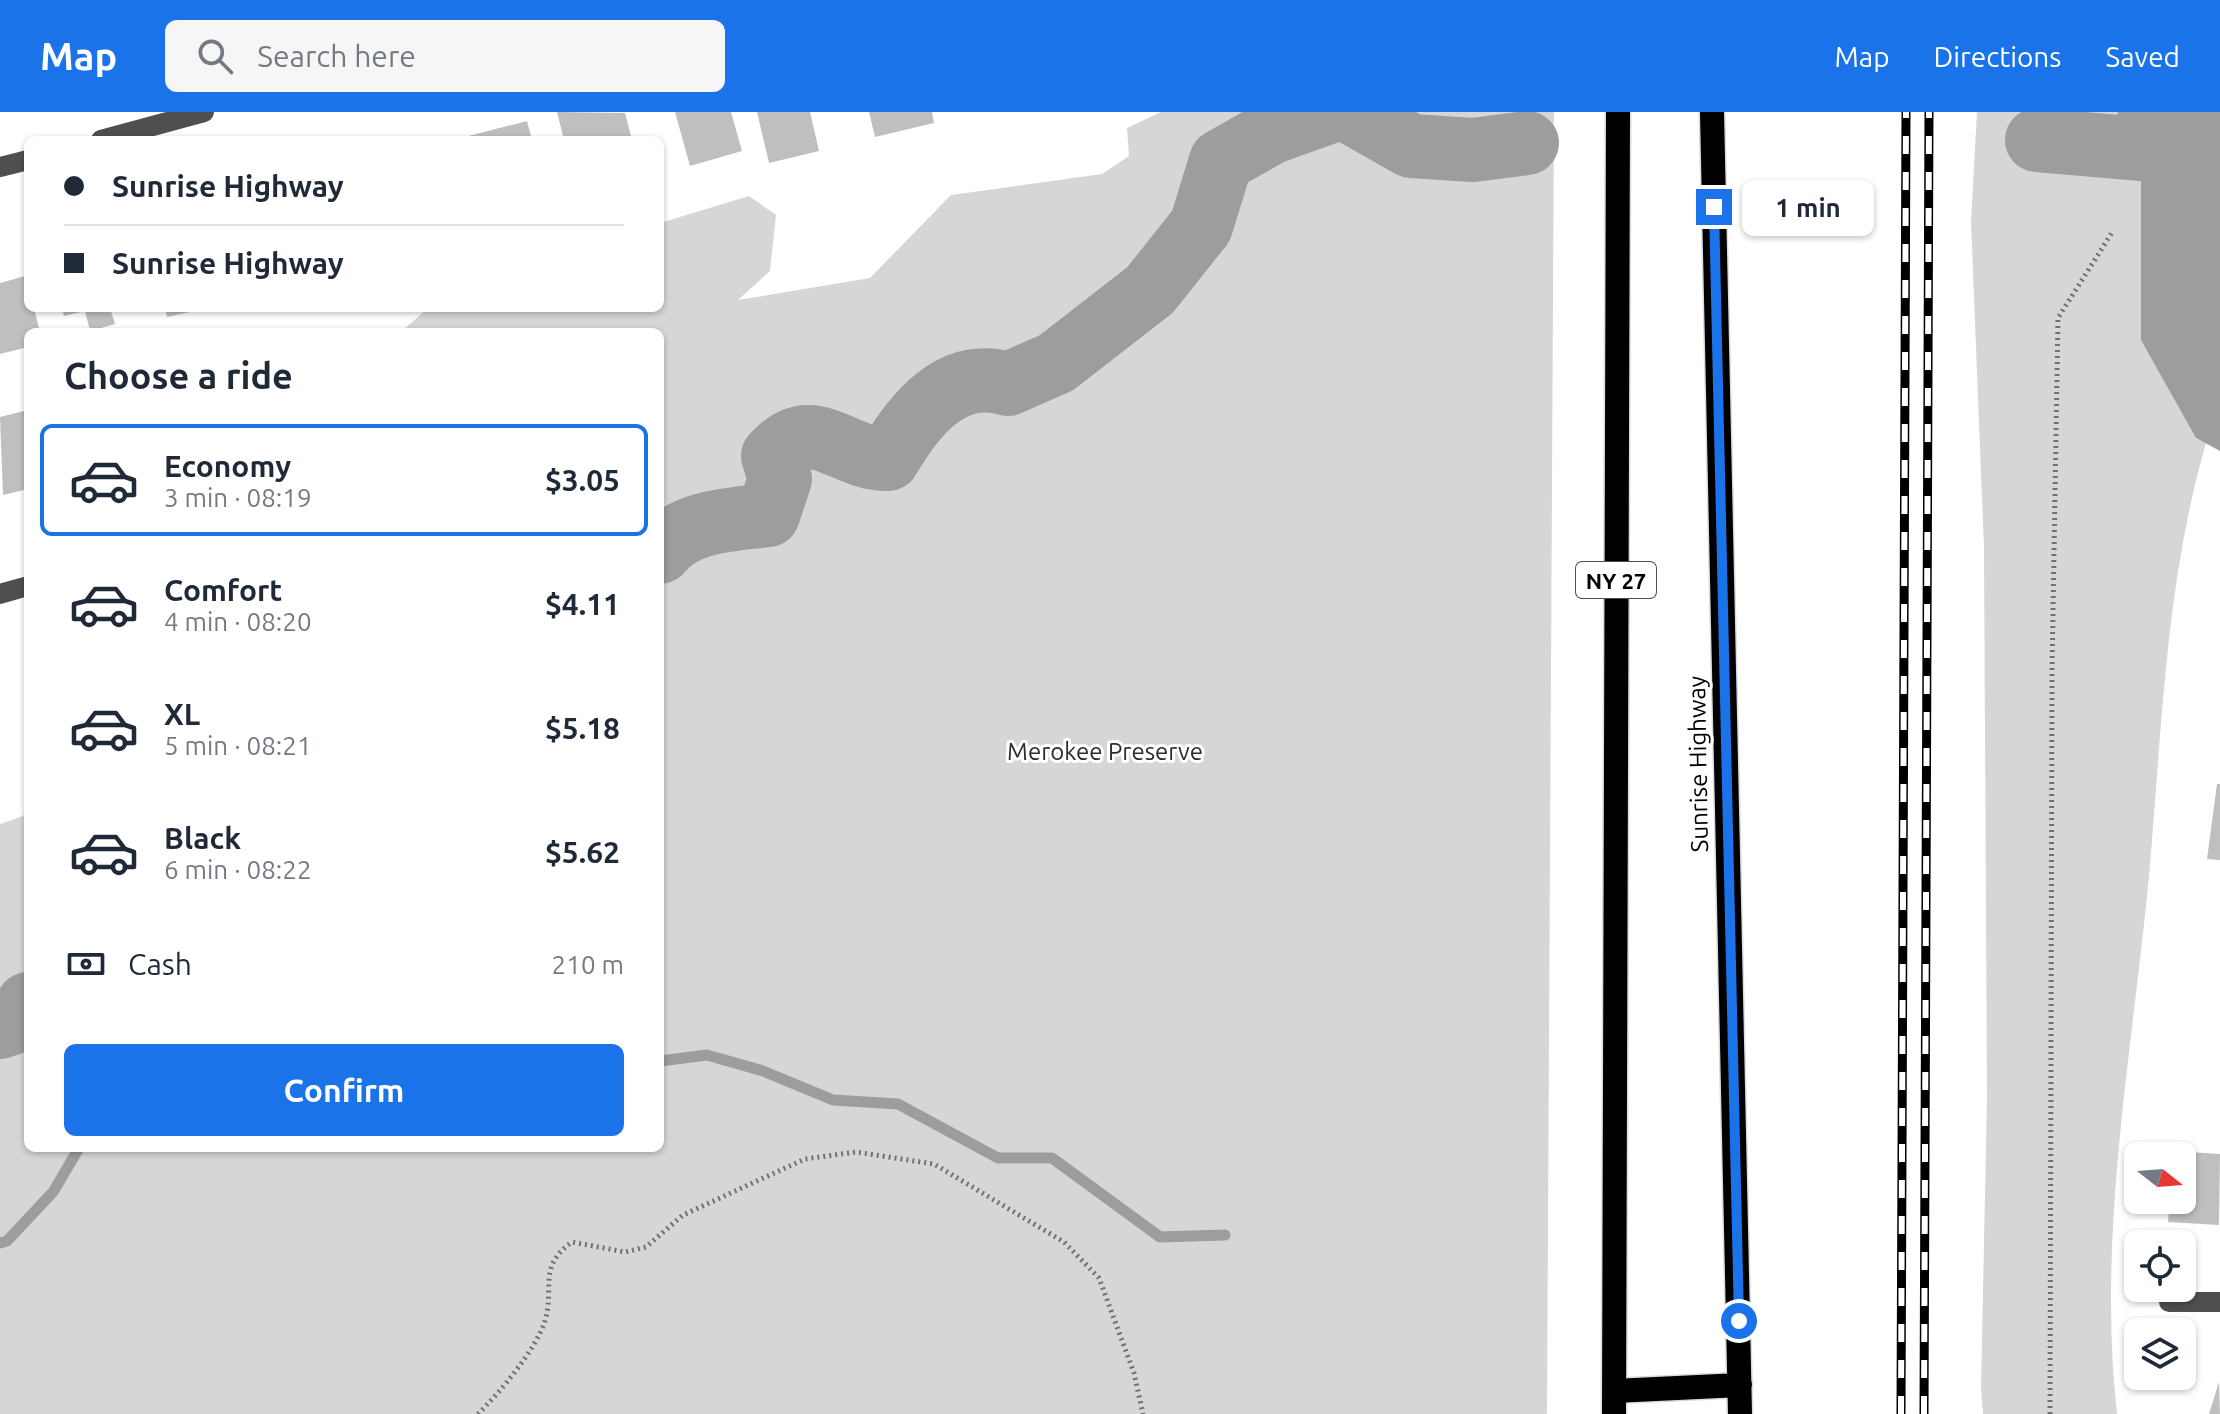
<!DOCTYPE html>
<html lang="en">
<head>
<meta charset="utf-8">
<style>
	:root { --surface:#fff; --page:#f6f6f7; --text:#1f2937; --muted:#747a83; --line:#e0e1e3; --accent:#1a73e8 }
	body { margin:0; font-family:Ubuntu,sans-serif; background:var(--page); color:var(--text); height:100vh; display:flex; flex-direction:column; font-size:30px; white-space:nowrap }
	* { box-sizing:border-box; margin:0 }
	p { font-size:26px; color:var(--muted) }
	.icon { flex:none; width:44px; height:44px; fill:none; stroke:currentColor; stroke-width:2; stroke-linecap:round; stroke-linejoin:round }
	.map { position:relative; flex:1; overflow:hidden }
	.side { position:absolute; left:24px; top:216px; width:640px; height:824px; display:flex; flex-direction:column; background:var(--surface); border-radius:12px; box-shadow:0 2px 6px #0004 }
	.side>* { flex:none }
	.hud { position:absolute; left:24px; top:24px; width:640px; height:176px; border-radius:12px; box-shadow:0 2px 6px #0004; display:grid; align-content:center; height:176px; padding:0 40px; background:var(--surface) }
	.needle { width:52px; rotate:107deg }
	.fabs { position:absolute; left:2124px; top:1030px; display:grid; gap:16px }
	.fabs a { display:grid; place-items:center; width:72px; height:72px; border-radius:12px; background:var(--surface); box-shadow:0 2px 6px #0004; font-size:40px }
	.end { position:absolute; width:36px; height:36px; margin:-18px; border:10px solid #1a73e8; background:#fff; box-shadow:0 0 0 4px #fff }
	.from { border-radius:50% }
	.bubble { position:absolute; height:56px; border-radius:12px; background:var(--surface); box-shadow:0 2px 6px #0004; font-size:26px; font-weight:700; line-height:56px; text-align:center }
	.hud b { display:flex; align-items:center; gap:28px; height:76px; font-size:30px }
	.hud b+b { border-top:2px solid var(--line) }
	.hud i { width:20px; height:20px; background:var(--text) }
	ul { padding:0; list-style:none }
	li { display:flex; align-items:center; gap:24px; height:112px; margin:0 16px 12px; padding:0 24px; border:4px solid transparent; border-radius:12px }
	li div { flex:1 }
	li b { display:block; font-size:30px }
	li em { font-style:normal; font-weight:700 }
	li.on { border-color:var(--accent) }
	li>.icon { width:72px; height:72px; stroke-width:1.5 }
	h2 { padding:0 40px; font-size:36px; line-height:96px }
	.pay { display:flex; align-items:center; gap:20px; height:88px; padding:0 40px; font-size:30px }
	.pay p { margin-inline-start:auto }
	.action { display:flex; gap:16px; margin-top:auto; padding:16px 40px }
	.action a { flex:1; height:92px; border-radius:12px; background:var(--accent); color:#fff; font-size:32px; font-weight:700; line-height:92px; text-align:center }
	header { display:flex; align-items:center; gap:48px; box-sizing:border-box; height:112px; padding:0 40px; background:var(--accent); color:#fff }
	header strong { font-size:38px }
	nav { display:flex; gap:44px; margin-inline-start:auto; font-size:28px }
	.search { width:560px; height:72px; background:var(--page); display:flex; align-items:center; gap:20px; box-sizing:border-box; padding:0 28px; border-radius:12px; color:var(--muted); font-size:30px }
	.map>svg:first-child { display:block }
	.green { fill:#d6d6d6 }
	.water { fill:#9d9d9d }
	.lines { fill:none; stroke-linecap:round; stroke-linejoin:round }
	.stream { stroke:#9d9d9d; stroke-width:11 }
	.river { stroke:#9d9d9d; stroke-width:64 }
	.building { fill:#bfbfbf }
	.highway-casing { stroke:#dbdbdb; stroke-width:27 }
	.path { stroke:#717171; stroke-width:5; stroke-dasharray:2 4; stroke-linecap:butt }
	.minor { stroke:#4f4f4f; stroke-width:20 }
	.highway { stroke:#000; stroke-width:24 }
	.rail-casing { stroke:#000; stroke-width:9 }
	.rail { stroke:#fff; stroke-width:6; stroke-dasharray:18; stroke-linecap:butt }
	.route { stroke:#1a73e8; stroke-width:10 }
	.labels { text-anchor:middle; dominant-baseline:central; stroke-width:6; stroke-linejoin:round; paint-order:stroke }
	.shield { fill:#fff; stroke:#4c4c4c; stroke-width:2 }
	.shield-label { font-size:22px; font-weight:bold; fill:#000 }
	.park-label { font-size:24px; fill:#2d2d2d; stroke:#fff }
	.street-label { font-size:24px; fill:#000; stroke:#fff }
</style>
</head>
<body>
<header>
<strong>Map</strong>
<div class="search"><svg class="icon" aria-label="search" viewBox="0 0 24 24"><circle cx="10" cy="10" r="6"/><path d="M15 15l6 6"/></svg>Search here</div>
<nav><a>Map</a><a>Directions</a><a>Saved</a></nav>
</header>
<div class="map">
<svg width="2220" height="1302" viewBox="0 0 2220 1302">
	<rect width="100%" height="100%" fill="#fff"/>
	<path class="green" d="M1161 0H1554L1547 1302H0V712L23 704 28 697V1036H660V220H401L428 196H660V111L749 84 776 103 770 159 738 188 870 166 951 83 1102 62 1129 44 1127 16Z
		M1977 0H2118L2108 34 2112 40 2141 42V106L2196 326 2206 331C2165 472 2162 619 2149 764 2132 942 2097 1123 2117 1302H1983L1981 1277 1987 985 1984 436 1971 109Z"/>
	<path class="water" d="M2118 0H2220V339L2196 326 2141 228V43L2112 40 2108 34Z"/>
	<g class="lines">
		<path class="stream" d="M660 949 707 943 763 959 833 988 898 992 998 1046H1052L1160 1125 1225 1123
			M0 1131 7 1129 53 1080 79 1036"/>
		<path class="river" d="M1351 0 1411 34 1473 38 1527 31
			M2037 28 2178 40
			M660 440C685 408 730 408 768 403L780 367 773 344C813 299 842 348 888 347 914 303 951 255 1008 272L1056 251 1150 178 1201 114 1221 49 1272 20 1328 0
			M0 915 18 909 28 892"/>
	</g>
	<path class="building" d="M557 0 625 1 632 28H564Z
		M675 0H731L742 39 690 54Z
		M757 0H810L819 39 769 51Z
		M869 0H932L934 11 875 25Z
		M527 9 532 28H458L457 27Z
		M25 164 28 196H34L40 220H28V235L0 242V171Z
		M62 196H110L115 212 90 219 85 199 64 204Z
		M165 196H203V197L167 205Z
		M28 298V377L3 383 0 305Z
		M2217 672H2220V748L2207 747Z
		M2173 1039 2220 1042 2219 1113 2168 1110 2170 1088H2182V1044H2172Z
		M2219 1270 2220 1302H2209Z"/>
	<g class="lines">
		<defs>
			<path id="highway" d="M1712 0 1740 1302
				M1614 1279 1740 1273
				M1614 1302 1618 0"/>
		</defs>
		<use href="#highway" class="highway-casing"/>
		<path class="path" d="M478 1302C500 1280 535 1239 545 1209 555 1176 537 1155 572 1130L625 1140 646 1135 683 1103 805 1047 856 1040 934 1052 1064 1130 1099 1166 1134 1261 1143 1302
			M2050 1302 2052 559 2058 206 2113 119"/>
		<path class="minor" d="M101 28 204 0
			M0 55 28 48
			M0 482 28 474
			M2169 1190H2220"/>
		<use href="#highway" class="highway"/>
		<defs>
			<path id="rail" d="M1901 1302 1906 0
				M1924 1302 1929 0"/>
		</defs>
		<use href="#rail" class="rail-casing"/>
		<use href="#rail" class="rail"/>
	</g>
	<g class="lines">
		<path class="route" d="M1714 95 1739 1209"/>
	</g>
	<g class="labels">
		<rect class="shield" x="1576" y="450" width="80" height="36" rx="6"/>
		<g class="shield-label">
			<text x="1616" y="468">NY 27</text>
		</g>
		<g class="park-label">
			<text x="1105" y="639">Merokee Preserve</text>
		</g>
		<g class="street-label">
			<text transform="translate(1698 652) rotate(-91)">Sunrise Highway</text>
		</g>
	</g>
</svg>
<div class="fabs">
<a><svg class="needle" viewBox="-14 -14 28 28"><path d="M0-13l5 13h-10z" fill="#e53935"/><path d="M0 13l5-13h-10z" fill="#747a83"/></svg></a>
<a><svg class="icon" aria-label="locate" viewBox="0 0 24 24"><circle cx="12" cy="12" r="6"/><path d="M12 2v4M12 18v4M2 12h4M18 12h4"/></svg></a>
<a><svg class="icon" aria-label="layers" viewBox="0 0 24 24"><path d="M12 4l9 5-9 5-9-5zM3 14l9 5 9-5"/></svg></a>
</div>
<i class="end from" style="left:1739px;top:1209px"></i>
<i class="end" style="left:1714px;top:95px"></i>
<div class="bubble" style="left:1742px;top:68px;width:132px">1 min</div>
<div class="hud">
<b><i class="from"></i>Sunrise Highway</b>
<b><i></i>Sunrise Highway</b>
</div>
<section class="side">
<h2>Choose a ride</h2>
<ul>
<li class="on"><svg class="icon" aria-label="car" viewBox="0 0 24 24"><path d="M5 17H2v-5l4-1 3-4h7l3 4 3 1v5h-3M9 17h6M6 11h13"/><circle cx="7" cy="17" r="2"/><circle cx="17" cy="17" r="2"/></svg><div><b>Economy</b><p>3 min · 08:19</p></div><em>$3.05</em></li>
<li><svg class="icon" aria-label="car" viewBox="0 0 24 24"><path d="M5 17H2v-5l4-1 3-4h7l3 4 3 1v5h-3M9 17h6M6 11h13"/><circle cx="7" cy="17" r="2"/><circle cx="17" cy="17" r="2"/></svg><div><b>Comfort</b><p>4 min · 08:20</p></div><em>$4.11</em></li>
<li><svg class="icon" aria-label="car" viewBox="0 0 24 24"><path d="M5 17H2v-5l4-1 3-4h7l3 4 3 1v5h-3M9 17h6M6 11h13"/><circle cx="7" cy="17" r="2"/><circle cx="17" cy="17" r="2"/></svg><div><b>XL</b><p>5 min · 08:21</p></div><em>$5.18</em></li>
<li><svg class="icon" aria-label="car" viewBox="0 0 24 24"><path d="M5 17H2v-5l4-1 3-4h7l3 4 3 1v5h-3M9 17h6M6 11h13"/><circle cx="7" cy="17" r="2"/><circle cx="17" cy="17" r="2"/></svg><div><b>Black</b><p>6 min · 08:22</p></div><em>$5.62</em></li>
</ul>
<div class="pay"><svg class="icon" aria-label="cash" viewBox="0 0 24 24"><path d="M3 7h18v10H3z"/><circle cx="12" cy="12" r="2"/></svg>Cash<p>210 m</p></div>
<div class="action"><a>Confirm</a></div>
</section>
</div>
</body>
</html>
